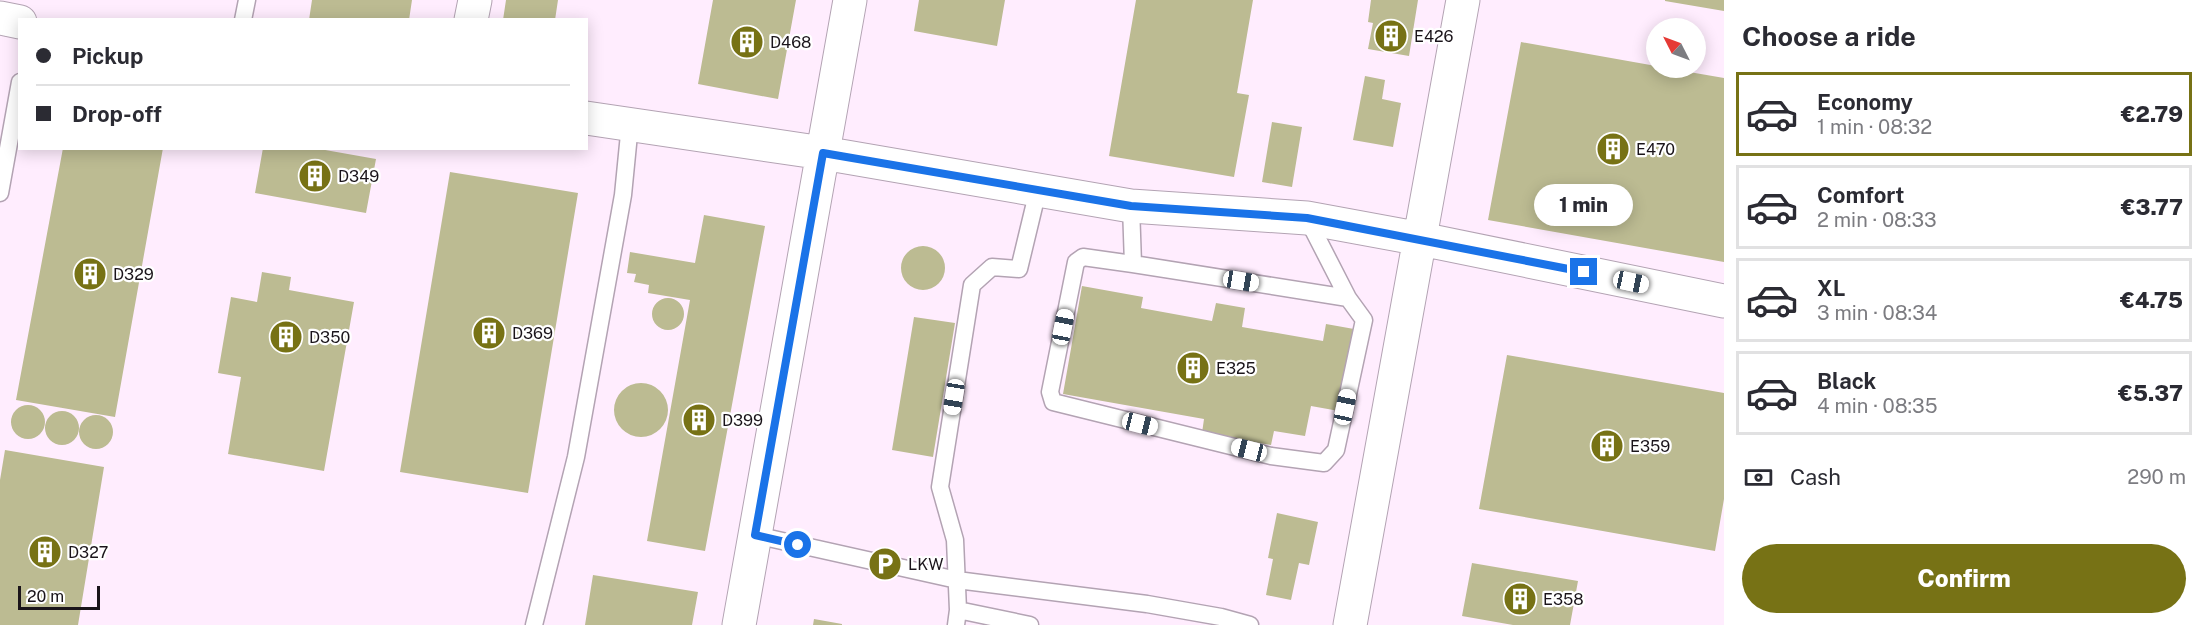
<!DOCTYPE html>
<html lang="en">
<head>
<meta charset="utf-8">
<style>
	:root { --surface:#fff; --page:#f7f7f7; --text:#2b2b33; --muted:#7c7c81; --line:#e1e1e2; --accent:#777215 }
	body { margin:0; font-family:"Public Sans",sans-serif; background:var(--page); color:var(--text); height:100vh; display:flex; flex-direction:column; font-size:22px; white-space:nowrap }
	* { box-sizing:border-box; margin:0 }
	p { font-size:20px; color:var(--muted) }
	.icon { flex:none; width:33px; height:33px; fill:none; stroke:currentColor; stroke-width:2; stroke-linecap:round; stroke-linejoin:round }
	.map { position:relative; flex:1; overflow:hidden }
	.sheet { display:flex; flex-direction:column; background:var(--surface); width:480px }
	.sheet>* { flex:none }
	.hud { position:absolute; left:18px; top:18px; width:570px; height:132px; border-radius:0px; box-shadow:0 3px 15px #0003; display:grid; align-content:center; height:132px; padding:0 18px; background:var(--surface) }
	.needle { width:39px; rotate:312deg }
	.buttons { position:absolute; left:1646px; top:18px; display:grid; gap:12px }
	.buttons a { display:grid; place-items:center; width:60px; height:60px; border-radius:50%; background:var(--surface); box-shadow:0 3px 15px #0003; font-size:30px }
	.scale { position:absolute; left:18px; bottom:15px; width:82px; box-sizing:border-box; padding-left:6px; border:3px solid #1a141a; border-top:0; font-size:16px; line-height:21px; white-space:nowrap; color:#1a141a; -webkit-text-stroke:4px #fff; paint-order:stroke }
	.end { position:absolute; width:27px; height:27px; margin:-14px; border:8px solid #1a73e8; background:#fff; box-shadow:0 0 0 3px #fff }
	.from { border-radius:50% }
	.bubble { position:absolute; height:42px; border-radius:21px; background:var(--surface); box-shadow:0 3px 15px #0003; font-size:20px; font-weight:800; line-height:42px; text-align:center }
	.car { position:absolute; width:18px; height:36px; margin:-18px -9px; border-radius:8px; box-shadow:0 0 4px 2px #0007; background:linear-gradient(#fff 24%,#345 0 40%,#fff 0 76%,#345 0 86%,#fff 0) }
	.hud b { display:flex; align-items:center; gap:21px; height:57px; font-size:22px }
	.hud b+b { border-top:2px solid var(--line) }
	.hud i { width:15px; height:15px; background:var(--text) }
	ul { padding:0; list-style:none }
	li { display:flex; align-items:center; gap:18px; height:84px; margin:0 12px 9px; padding:0 6px; border:3px solid var(--line); border-radius:0px }
	li div { flex:1 }
	li b { display:block; font-size:22px }
	li em { font-style:normal; font-weight:800 }
	li.selected { border-color:var(--accent) }
	li>.icon { width:54px; height:54px; stroke-width:1.5 }
	h2 { padding:0 18px; font-size:27px; line-height:72px }
	.pay { display:flex; align-items:center; gap:15px; height:66px; padding:0 18px; font-size:22px }
	.pay p { margin-inline-start:auto }
	.button { display:flex; gap:12px; margin-top:auto; padding:12px 18px }
	.button a { flex:1; height:69px; border-radius:36px; background:var(--accent); color:#fff; font-size:24px; font-weight:800; line-height:69px; text-align:center }
	main { display:flex; flex:1; min-height:0 }
	.map>svg:first-child { display:block }
	.building { fill:#bcbb92 }
	.lines { fill:none; stroke-linecap:round; stroke-linejoin:round }
	.lane-casing { stroke:#b3a3b3; stroke-width:19 }
	.street-casing { stroke:#b3a3b3; stroke-width:35 }
	.lane { stroke:#fff; stroke-width:16 }
	.street { stroke:#fff; stroke-width:33 }
	.route { stroke:#1a73e8; stroke-width:8 }
	.labels { text-anchor:middle; dominant-baseline:central; stroke-width:4.5; stroke-linejoin:round; paint-order:stroke }
	.poi-label { font-size:16px; fill:#1a141a; stroke:#fff; text-anchor:start }
</style>
</head>
<body>
<main>
<div class="map">
<svg width="1724" height="625" viewBox="0 0 1724 625">
	<rect width="100%" height="100%" fill="#ffedfe"/>
	<path class="building" d="M312 0H412L409 20H309Z
		M506 0H558L555 20H503Z
		M713 0H796L778 99 698 84Z
		M919 0H1005L997 46 914 31Z
		M1136 0H1253L1237 93 1249 95 1234 177 1109 156Z
		M1371 0H1418L1409 56 1368 49 1373 23 1368 22Z
		M1665 0H1724V11L1665 1Z
		M1521 42 1656 66V68H1666L1724 78V262L1488 220Z
		M1365 76 1385 80 1382 99 1401 103 1393 147 1353 140Z
		M1272 122 1302 127 1292 187 1262 182Z
		M63 148H163L115 417 16 400Z
		M263 148H314L376 159 366 213 255 193Z
		M450 172 578 193 528 493 400 472Z
		M704 215 765 226 705 551 647 541 690 300 648 293 649 285 634 282 636 274 627 273 630 252 695 263Z
		M901 268a22 22 0 1 1 44 0a22 22 0 1 1-44 0Z
		M262 272 291 277 289 290 354 302 324 471 228 454 241 377 218 373 231 297 257 302Z
		M1082 286 1143 297 1141 308 1212 321 1216 303 1245 308 1242 327 1323 341 1326 324 1354 329 1339 411 1311 406 1305 436 1274 431 1271 445 1202 433 1204 419 1063 394Z
		M652 314a16 16 0 1 1 32 0a16 16 0 1 1-32 0Z
		M914 317 955 323 933 457 892 450Z
		M1507 355 1724 393V499L1715 551 1479 509Z
		M614 410a27 27 0 1 1 54 0a27 27 0 1 1-54 0Z
		M11 422a17 17 0 1 1 34 0a17 17 0 1 1-34 0Z
		M45 428a17 17 0 1 1 34 0a17 17 0 1 1-34 0Z
		M79 432a17 17 0 1 1 34 0a17 17 0 1 1-34 0Z
		M5 450 104 467 78 625H0V480Z
		M1277 513 1318 522 1309 565 1299 563 1291 600 1266 595 1273 559 1268 558Z
		M1472 563 1578 581 1570 625H1513L1462 616Z
		M593 575 698 592 692 625H585Z
		M814 619 842 624V625H813Z"/>
	<g class="lines">
		<defs>
			<path id="lane" d="M243 20 247 0
				M0 193 20 82
				M1131 206 1133 264 1083 257 1076 262 1050 392 1053 402 1271 456 1324 463 1336 450 1364 320 1348 298 1307 218
				M1133 264 1348 298
				M755 535 957 580 1147 604 1221 617 1250 625
				M958 610 1030 625
				M534 625 576 457 623 195 630 124
				M956 625 958 610 955 540 940 487 972 285 992 267 1019 269 1038 190"/>
			<path id="street" d="M0 18 20 22
				M471 20 475 0
				M586 118 823 153 1131 206 1307 218 1421 239 1724 301
				M739 625 850 0
				M1350 625 1463 0"/>
		</defs>
		<use href="#lane" class="lane-casing"/>
		<use href="#street" class="street-casing"/>
		<use href="#lane" class="lane"/>
		<use href="#street" class="street"/>
	</g>
	<g class="lines">
		<path class="route" d="M798 545 755 535 823 153 1131 206 1307 218 1584 272"/>
	</g>
	<defs>
		<symbol id="building-disc" viewBox="-11 -11 22 22"><circle r="9.5" fill="#777215" stroke="#fff"/><path d="M-4-6H4V6H1V3H-1V6H-4ZM-2.5-4.3h1.7v1.8h-1.7ZM.8-4.3h1.7v1.8H.8ZM-2.5-1h1.7V.8h-1.7ZM.8-1h1.7V.8H.8Z" fill="#fff"/></symbol>
		<symbol id="parking-disc" viewBox="-11 -11 22 22"><circle r="9.5" fill="#777215" stroke="#fff"/><path d="M-3.5-5.5H1a3.5 3.5 0 0 1 0 7H-1V5.5H-3.5ZM-1-3.4V-.6H.8a1.4 1.4 0 0 0 0-2.8Z" fill="#fff"/></symbol>
	</defs>
	<g fill-rule="evenodd">
		<use href="#building-disc" x="1372" y="17" width="38" height="38"/>
		<use href="#building-disc" x="728" y="23" width="38" height="38"/>
		<use href="#building-disc" x="1594" y="130" width="38" height="38"/>
		<use href="#building-disc" x="296" y="157" width="38" height="38"/>
		<use href="#building-disc" x="71" y="255" width="38" height="38"/>
		<use href="#building-disc" x="470" y="314" width="38" height="38"/>
		<use href="#building-disc" x="267" y="318" width="38" height="38"/>
		<use href="#building-disc" x="1174" y="349" width="38" height="38"/>
		<use href="#building-disc" x="680" y="401" width="38" height="38"/>
		<use href="#building-disc" x="1588" y="427" width="38" height="38"/>
		<use href="#building-disc" x="26" y="533" width="38" height="38"/>
		<use href="#parking-disc" x="866" y="545" width="38" height="38"/>
		<use href="#building-disc" x="1501" y="580" width="38" height="38"/>
	</g>
	<g class="labels">
		<g class="poi-label">
			<text x="1414" y="36">E426</text>
			<text x="770" y="42">D468</text>
			<text x="1636" y="149">E470</text>
			<text x="338" y="176">D349</text>
			<text x="113" y="274">D329</text>
			<text x="512" y="333">D369</text>
			<text x="309" y="337">D350</text>
			<text x="1216" y="368">E325</text>
			<text x="722" y="420">D399</text>
			<text x="1630" y="446">E359</text>
			<text x="68" y="552">D327</text>
			<text x="908" y="564">LKW</text>
			<text x="1543" y="599">E358</text>
		</g>
	</g>
</svg>
<div class="buttons">
<a><svg class="needle" viewBox="-14 -14 28 28"><path d="M0-13l5 13h-10z" fill="#e53935"/><path d="M0 13l5-13h-10z" fill="#7c7c81"/></svg></a>
</div>
<div class="scale">20 m</div>
<i class="end from" style="left:798px;top:545px"></i>
<i class="end" style="left:1584px;top:272px"></i>
<div class="bubble" style="left:1534px;top:184px;width:99px">1 min</div>
<i class="car" style="left:1241px;top:281px;rotate:99deg"></i>
<i class="car" style="left:1631px;top:282px;rotate:102deg"></i>
<i class="car" style="left:1063px;top:327px;rotate:11deg"></i>
<i class="car" style="left:954px;top:397px;rotate:189deg"></i>
<i class="car" style="left:1345px;top:407px;rotate:12deg"></i>
<i class="car" style="left:1140px;top:424px;rotate:104deg"></i>
<i class="car" style="left:1249px;top:450px;rotate:284deg"></i>
<div class="hud">
<b><i class="from"></i>Pickup</b>
<b><i></i>Drop-off</b>
</div>
</div>
<section class="sheet">
<h2>Choose a ride</h2>
<ul>
<li class="selected"><svg class="icon" aria-label="car" viewBox="0 0 24 24"><path d="M5 17H2v-5l4-1 3-4h7l3 4 3 1v5h-3M9 17h6M6 11h13"/><circle cx="7" cy="17" r="2"/><circle cx="17" cy="17" r="2"/></svg><div><b>Economy</b><p>1 min · 08:32</p></div><em>€2.79</em></li>
<li><svg class="icon" aria-label="car" viewBox="0 0 24 24"><path d="M5 17H2v-5l4-1 3-4h7l3 4 3 1v5h-3M9 17h6M6 11h13"/><circle cx="7" cy="17" r="2"/><circle cx="17" cy="17" r="2"/></svg><div><b>Comfort</b><p>2 min · 08:33</p></div><em>€3.77</em></li>
<li><svg class="icon" aria-label="car" viewBox="0 0 24 24"><path d="M5 17H2v-5l4-1 3-4h7l3 4 3 1v5h-3M9 17h6M6 11h13"/><circle cx="7" cy="17" r="2"/><circle cx="17" cy="17" r="2"/></svg><div><b>XL</b><p>3 min · 08:34</p></div><em>€4.75</em></li>
<li><svg class="icon" aria-label="car" viewBox="0 0 24 24"><path d="M5 17H2v-5l4-1 3-4h7l3 4 3 1v5h-3M9 17h6M6 11h13"/><circle cx="7" cy="17" r="2"/><circle cx="17" cy="17" r="2"/></svg><div><b>Black</b><p>4 min · 08:35</p></div><em>€5.37</em></li>
</ul>
<div class="pay"><svg class="icon" aria-label="cash" viewBox="0 0 24 24"><path d="M3 7h18v10H3z"/><circle cx="12" cy="12" r="2"/></svg>Cash<p>290 m</p></div>
<div class="button"><a>Confirm</a></div>
</section>
</main>
</body>
</html>
